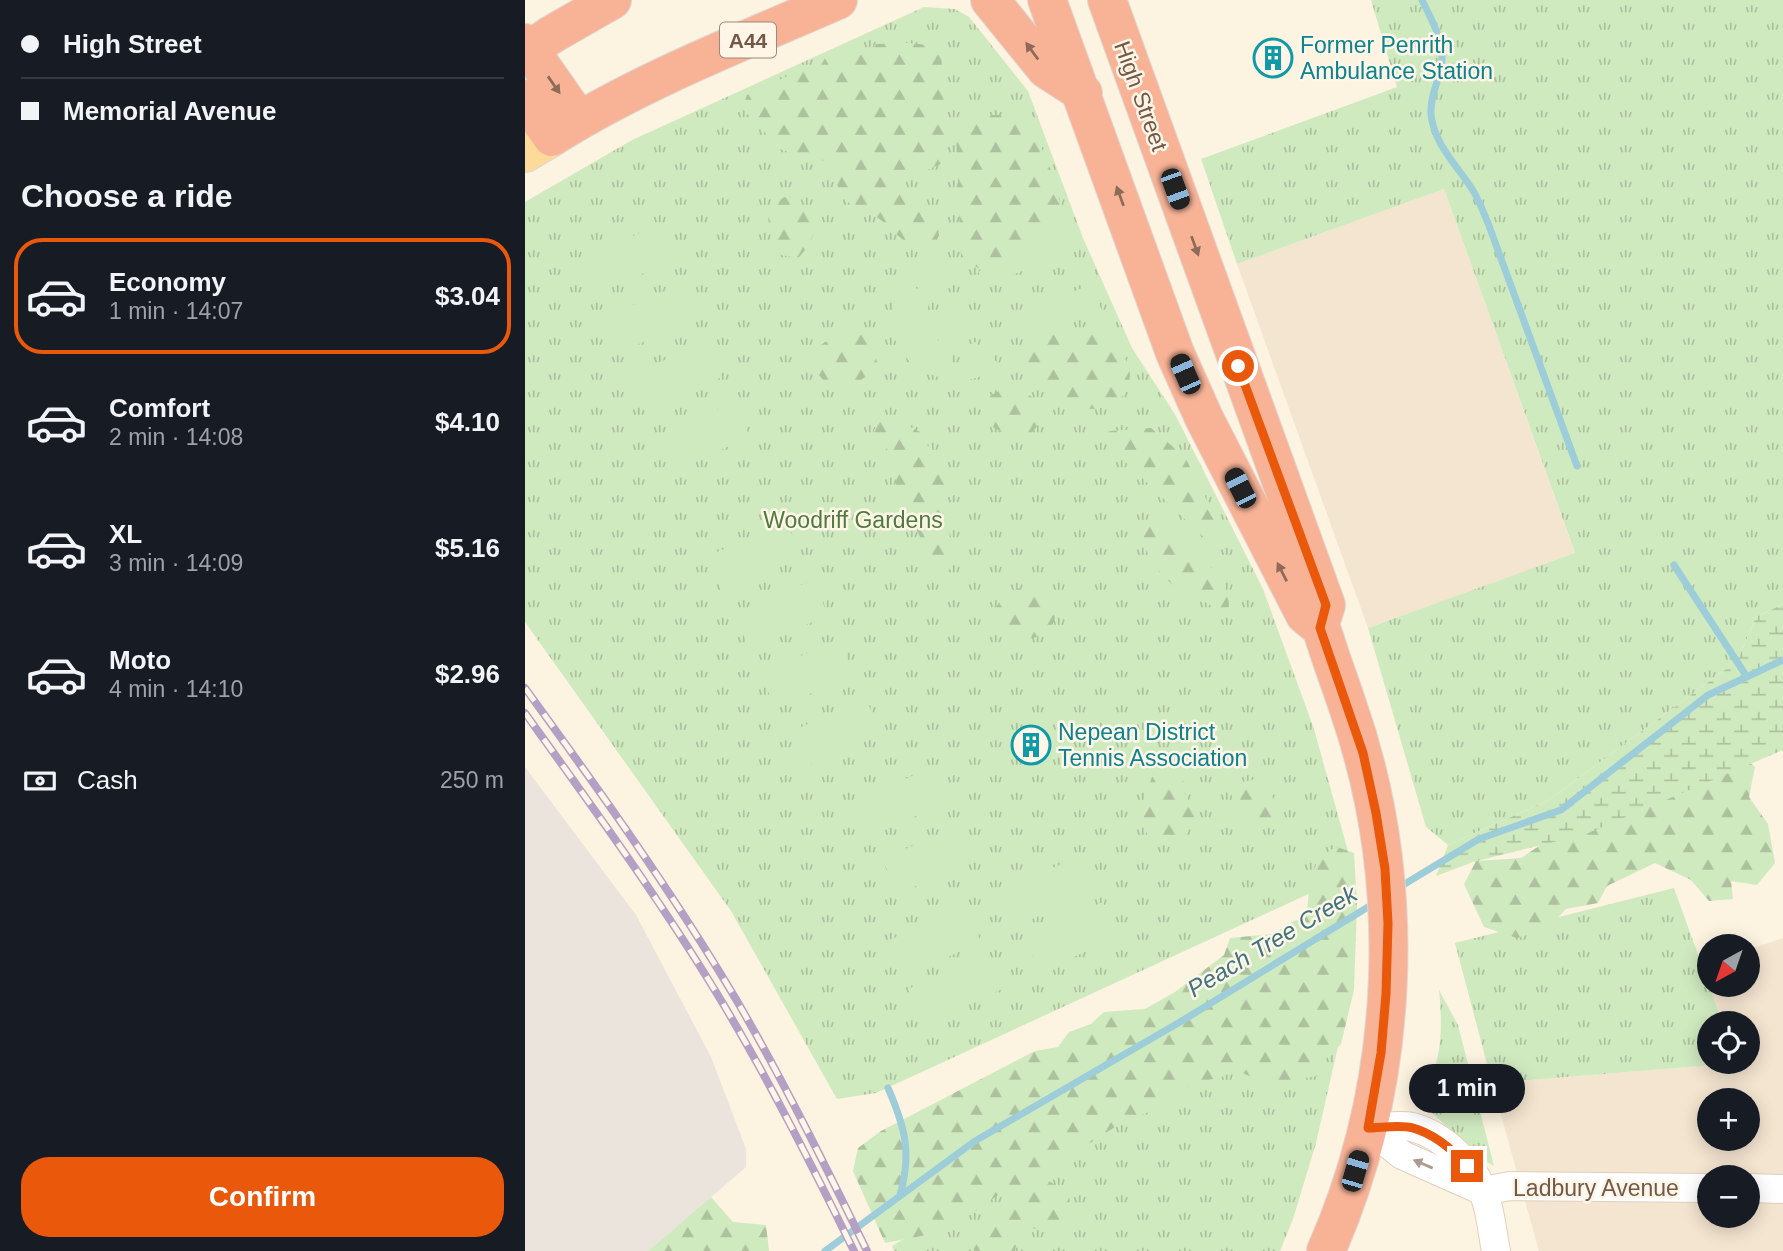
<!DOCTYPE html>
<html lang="en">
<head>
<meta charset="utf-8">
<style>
	:root { --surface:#171b24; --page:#242831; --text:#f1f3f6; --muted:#9ea1a6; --line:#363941; --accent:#ea580c }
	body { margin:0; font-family:Arial,sans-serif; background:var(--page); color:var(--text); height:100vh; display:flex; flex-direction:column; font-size:26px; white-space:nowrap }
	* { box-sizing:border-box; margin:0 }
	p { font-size:23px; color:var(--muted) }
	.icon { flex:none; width:38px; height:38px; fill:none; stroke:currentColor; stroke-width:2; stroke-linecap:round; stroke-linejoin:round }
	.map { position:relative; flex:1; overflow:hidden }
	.side { display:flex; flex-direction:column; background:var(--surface); width:525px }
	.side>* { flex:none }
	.top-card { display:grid; align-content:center; height:154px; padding:0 21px; background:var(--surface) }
	.needle { width:46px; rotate:220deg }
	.buttons { position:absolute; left:1172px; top:934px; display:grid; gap:14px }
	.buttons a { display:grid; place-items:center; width:63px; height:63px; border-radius:50%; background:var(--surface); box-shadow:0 4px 18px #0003; font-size:35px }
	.end { position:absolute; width:32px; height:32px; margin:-16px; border:9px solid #ea580c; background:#fff; box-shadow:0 0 0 4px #fff }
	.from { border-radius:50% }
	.bubble { position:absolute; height:49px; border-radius:24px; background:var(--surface); box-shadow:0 4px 18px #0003; font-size:23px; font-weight:600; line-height:49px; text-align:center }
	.car { position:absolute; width:21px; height:42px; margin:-21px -10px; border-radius:9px; box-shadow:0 0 5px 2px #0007; background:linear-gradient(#222 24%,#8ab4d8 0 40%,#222 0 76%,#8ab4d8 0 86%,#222 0) }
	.top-card b { display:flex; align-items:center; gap:24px; height:66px; font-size:26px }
	.top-card b+b { border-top:2px solid var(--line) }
	.top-card i { width:18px; height:18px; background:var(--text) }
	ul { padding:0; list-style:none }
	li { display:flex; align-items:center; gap:21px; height:116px; margin:0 14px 10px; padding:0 7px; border:4px solid transparent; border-radius:28px }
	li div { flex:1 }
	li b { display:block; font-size:26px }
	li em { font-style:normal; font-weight:600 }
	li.current { border-color:var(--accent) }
	li>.icon { width:63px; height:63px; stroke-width:1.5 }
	h2 { padding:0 21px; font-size:32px; line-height:84px }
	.pay { display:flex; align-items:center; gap:18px; height:77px; padding:0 21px; font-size:26px }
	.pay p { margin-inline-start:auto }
	.primary-button { display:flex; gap:14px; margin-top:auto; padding:14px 21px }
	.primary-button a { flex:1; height:80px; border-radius:28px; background:var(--accent); color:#fff; font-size:28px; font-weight:600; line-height:80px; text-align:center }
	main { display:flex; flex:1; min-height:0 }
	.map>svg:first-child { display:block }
	.residential { fill:#f4e5d0; fill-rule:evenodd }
	.industrial { fill:#ebe4dd }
	.grass { fill:url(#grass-tufts) }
	.forest { fill:url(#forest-firs) }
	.wetland { fill:url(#wetland-marsh) }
	.garden { fill:#d0eac0 }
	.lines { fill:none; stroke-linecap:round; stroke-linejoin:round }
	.stream { stroke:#9ccdd8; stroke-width:7 }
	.street-casing { stroke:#e1cfbd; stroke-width:30 }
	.primary-casing { stroke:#ded7d3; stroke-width:40 }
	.highway-casing { stroke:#ded7d3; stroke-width:40 }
	.street { stroke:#fff; stroke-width:28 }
	.primary { stroke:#fcda99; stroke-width:38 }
	.highway { stroke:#f8b397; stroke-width:38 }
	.rail-casing { stroke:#b5a0c5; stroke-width:8 }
	.rail { stroke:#fff6e8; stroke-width:5; stroke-dasharray:16; stroke-linecap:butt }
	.oneway { fill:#8e6b58 }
	.oneway2 { fill:#ac9b91 }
	.route { stroke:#ea580c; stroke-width:9 }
	.labels { text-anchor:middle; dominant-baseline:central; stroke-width:5; stroke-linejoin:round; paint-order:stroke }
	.shield { fill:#fff6e8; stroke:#9e8878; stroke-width:2 }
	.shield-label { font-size:21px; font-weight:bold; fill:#745948 }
	.culture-label { font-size:23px; fill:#0d838f; stroke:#fff6e8; text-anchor:start }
	.street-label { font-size:23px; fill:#745948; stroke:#fff6e8 }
	.park-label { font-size:23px; fill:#4f7a40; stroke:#fff6e8 }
	.water-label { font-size:24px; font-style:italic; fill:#3f7481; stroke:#fff6e8 }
</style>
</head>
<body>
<main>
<section class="side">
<div class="top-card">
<b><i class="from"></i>High Street</b>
<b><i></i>Memorial Avenue</b>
</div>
<h2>Choose a ride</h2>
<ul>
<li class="current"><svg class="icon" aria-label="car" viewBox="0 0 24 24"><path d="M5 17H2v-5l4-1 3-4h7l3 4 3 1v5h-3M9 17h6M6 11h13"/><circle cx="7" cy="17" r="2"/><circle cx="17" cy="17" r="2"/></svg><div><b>Economy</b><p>1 min · 14:07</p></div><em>$3.04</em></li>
<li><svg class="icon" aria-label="car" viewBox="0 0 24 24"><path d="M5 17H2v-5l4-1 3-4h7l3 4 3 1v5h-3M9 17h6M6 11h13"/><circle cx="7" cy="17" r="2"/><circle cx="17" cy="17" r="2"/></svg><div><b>Comfort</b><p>2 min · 14:08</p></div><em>$4.10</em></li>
<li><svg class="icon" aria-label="car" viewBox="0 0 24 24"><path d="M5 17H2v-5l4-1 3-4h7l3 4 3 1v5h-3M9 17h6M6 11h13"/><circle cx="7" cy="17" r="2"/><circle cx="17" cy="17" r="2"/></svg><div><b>XL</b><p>3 min · 14:09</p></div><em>$5.16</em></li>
<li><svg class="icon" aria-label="car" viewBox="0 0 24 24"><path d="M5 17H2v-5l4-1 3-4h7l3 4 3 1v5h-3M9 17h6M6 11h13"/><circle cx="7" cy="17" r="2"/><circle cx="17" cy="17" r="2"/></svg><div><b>Moto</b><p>4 min · 14:10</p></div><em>$2.96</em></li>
</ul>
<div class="pay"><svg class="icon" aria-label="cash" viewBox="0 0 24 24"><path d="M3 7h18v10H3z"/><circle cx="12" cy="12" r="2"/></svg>Cash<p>250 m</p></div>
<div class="primary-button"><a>Confirm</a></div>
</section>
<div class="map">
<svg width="1258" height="1251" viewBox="0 0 1258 1251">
	<defs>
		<pattern id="grass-tufts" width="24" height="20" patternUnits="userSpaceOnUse" patternTransform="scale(1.75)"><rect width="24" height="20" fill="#d0eac0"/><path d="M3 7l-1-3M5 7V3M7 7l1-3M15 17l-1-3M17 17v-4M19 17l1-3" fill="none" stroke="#adc19e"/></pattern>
		<pattern id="forest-firs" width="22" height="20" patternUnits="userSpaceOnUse" patternTransform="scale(1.75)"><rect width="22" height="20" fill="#d0eac0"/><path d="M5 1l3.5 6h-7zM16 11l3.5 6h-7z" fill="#adc19e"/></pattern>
		<pattern id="wetland-marsh" width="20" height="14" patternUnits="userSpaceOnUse" patternTransform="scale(1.75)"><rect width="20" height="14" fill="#d0eac0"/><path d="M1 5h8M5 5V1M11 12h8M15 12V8" fill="none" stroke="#adc19e"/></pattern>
	</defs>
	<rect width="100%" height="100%" fill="#fcf3e1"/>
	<path class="residential" d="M919 189 1050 554 843 628 712 264Z
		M1258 938V1251H1014L967 1083 1223 1062V1024H1198L1176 966 1185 963V985H1223V950ZM1185 1101H1223V1139H1185ZM1185 1178H1223V1216H1185Z"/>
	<path class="industrial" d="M0 767 111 915 186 1057 221 1149V1167L123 1251H0Z"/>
	<path class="grass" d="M846 0H1258V604L1231 617 1213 660 1024 800 923 845 901 827 843 628 1050 553 919 189 712 264 676 159 872 87Z
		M399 7 430 9 444 17 503 91 558 238 607 348 651 416 738 589 789 729 829 873 351 1093 312 1099 206 911 0 622V202L107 140Z
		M1149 888 1198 1024H1185V1062L1212 1063 967 1083 930 943Z
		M806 980 814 1042 791 1143 768 1219 755 1251H369L367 1246Z
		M914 990 933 1025 969 1166 956 1159 903 1109C902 1088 910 1071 914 1050 917 1030 916 1010 914 990Z"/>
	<path class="forest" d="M382 43 404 45 416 50 422 161 389 176 376 185 391 205 412 220 414 236C391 263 373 233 356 220 343 210 324 209 315 193 313 190 310 169 308 162L280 158 255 149 217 108 222 95 284 66 294 69 300 58 333 48 341 55 351 44Z
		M467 115H489L511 135 533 187 538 238 461 272 436 259 431 133 445 118Z
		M260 197 274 207 290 223C288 238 284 247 273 258L256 255C246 239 241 223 244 205Z
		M565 328C583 339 610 357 604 382 603 388 597 396 593 402L573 409 538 408 495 364 494 348 504 335Z
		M337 334 349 347 353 367C337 382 311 398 293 374 289 369 288 359 285 353L300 342Z
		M478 389C514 390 533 414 499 439L485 437 468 427 469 421 460 403 466 395Z
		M370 419 395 432 403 446 421 456 426 568 418 575 410 570 371 484 372 456 358 446 348 432 354 421Z
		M626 428 660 457 697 531 693 545 689 547 585 447 577 436 585 431Z
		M631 519 696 576 703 594 704 607 693 610C682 602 675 600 663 595 637 582 621 555 613 529L620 520Z
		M494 588 512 593 530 615C528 639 503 640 484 639L472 628 467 615 477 597Z
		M1201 741 1230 767 1224 797 1243 824 1250 863 1232 885 1206 881 1208 899 1184 901 1166 880 1130 863 1082 886 1073 903 1041 909 1021 930 992 938 959 927 939 884 951 861 996 858 1023 840Z
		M641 773 658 779 659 791 670 814 664 830 652 844 634 842 623 837 614 811 627 777Z
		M728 780 744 789 752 807C745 828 728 835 713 815 709 810 708 800 706 793L716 782Z
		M812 847 829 853 832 905 829 990 816 1044 800 1060 791 1076C753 1084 747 1087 711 1070L695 1078 676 1081 653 1092 638 1106 593 1125 556 1149 538 1155 512 1174 544 1193 546 1216 536 1230 518 1231 495 1225 490 1251H449V1242L476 1220 486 1208 476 1193 422 1231 360 1243 328 1171 333 1148 356 1131 510 1051 533 1047 544 1032 566 1024 579 1012 620 1009 650 992 699 955 705 938 748 934 769 921 781 917C786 889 781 860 812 847Z
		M186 1197 208 1222 241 1225 244 1251H123Z"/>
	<path class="wetland" d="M1258 604V750L1061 834 948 862 911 876 923 845 1024 800 1213 660 1231 617Z"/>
	<path class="garden" d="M543 220 553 249 462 285 453 272Z
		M130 226 146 261 67 296 52 261Z
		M423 254 425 288 414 292 390 268 400 261Z
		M380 278 405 301C396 324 405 339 427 348V380C373 372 349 324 380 278Z
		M156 284 171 319 93 353 78 318Z
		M567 284 578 314 483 336 477 321Z
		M415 318a16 16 0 1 1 32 0a16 16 0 1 1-32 0Z
		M182 341 197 377 119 411 104 376Z
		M450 342 475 365 458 376 438 381V348Z
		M210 402 225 437 147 471 131 436Z
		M261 522 277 557 198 592 183 556Z
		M288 580 303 615 225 650 209 614Z
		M314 639 329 674 251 709 235 674Z
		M341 699 356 734 278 768 262 733Z
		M408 767 423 802 345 836 329 801Z
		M436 825 451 860 373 894 357 859Z
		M557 855 572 890 494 925 478 890Z
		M578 902 593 937 515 972 499 936Z
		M441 907 456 942 378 977 362 941Z
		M462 954 477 989 399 1024 383 989Z"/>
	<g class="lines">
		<path class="stream" d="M897 0C907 21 921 43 916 67 913 83 905 96 906 114 909 146 935 168 950 194 955 203 959 214 963 223L1052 466
			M1149 565 1222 677
			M873 888 954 839 1036 810 1183 695 1258 660
			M363 1088C380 1127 387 1153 375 1195
			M300 1251 450 1141 655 1022 848 904"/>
		<defs>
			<path id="street" d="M843 1128C856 1128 874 1124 887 1127 916 1134 948 1164 958 1192 966 1210 967 1232 971 1251
				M843 1128 877 1155 958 1191
				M1223 1188 1258 1189
				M958 1191 985 1186 1185 1188"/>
			<path id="primary" d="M0 153 27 137"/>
			<path id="highway" d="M465 0 521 69 558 93
				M522 0 650 353 679 418 780 615C785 619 792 624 796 629 799 635 801 643 803 649 809 667 816 686 822 704 884 880 876 1081 801 1251
				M582 0 801 605 798 615
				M0 43 54 120
				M0 53 26 35 87 0
				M0 99 27 137C116 81 217 42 313 0"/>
		</defs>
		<use href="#street" class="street-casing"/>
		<use href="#primary" class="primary-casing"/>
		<use href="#highway" class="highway-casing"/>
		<use href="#street" class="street"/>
		<use href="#primary" class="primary"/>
		<use href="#highway" class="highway"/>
		<defs>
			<path id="rail" d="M0 688C74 790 148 893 212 1001 259 1082 301 1167 342 1251
				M0 713C69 809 139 905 200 1007 247 1086 288 1168 329 1251"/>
		</defs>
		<use href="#rail" class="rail-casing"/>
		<use href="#rail" class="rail"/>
	</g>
	<defs><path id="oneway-solid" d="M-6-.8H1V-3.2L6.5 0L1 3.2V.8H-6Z" transform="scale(1.75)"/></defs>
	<g class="oneway">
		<use href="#oneway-solid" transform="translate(507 51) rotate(-126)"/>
		<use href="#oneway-solid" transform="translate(29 85) rotate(55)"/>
		<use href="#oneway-solid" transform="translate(595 196) rotate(-110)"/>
		<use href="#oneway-solid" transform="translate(670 246) rotate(70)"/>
		<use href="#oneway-solid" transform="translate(757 572) rotate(-117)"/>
	</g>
	<use class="oneway2" href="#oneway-solid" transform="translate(898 1164) rotate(-157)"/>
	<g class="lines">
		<path class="route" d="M713 366 801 605 795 628 838 753 851 813 860 869 863 923 861 994 856 1053 843 1128C856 1128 875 1124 888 1128 909 1134 928 1150 942 1166"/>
	</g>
	<defs>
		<symbol id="building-ring" viewBox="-11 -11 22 22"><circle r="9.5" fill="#fff6e8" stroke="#0f9aa8" stroke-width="1.5"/><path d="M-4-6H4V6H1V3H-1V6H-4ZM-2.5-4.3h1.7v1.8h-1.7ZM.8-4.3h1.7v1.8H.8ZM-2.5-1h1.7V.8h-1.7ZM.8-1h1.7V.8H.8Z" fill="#0f9aa8"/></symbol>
	</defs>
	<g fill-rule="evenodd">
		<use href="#building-ring" x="726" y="36" width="44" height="44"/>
		<use href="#building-ring" x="484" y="723" width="44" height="44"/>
	</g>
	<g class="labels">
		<rect class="shield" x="195" y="22.5" width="56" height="35" rx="5"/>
		<g class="shield-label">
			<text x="223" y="40">A44</text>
		</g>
		<g class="culture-label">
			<text x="775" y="45">Former Penrith<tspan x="775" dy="26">Ambulance Station</tspan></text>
			<text x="533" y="732">Nepean District<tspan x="533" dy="26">Tennis Association</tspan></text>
		</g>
		<g class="street-label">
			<text transform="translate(616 96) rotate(70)">High Street</text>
			<text x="1071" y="1188">Ladbury Avenue</text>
		</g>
		<g class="park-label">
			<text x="328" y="520">Woodriff Gardens</text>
		</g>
		<g class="water-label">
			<text transform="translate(747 941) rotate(-31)">Peach Tree Creek</text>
		</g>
	</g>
</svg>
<div class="buttons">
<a><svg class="needle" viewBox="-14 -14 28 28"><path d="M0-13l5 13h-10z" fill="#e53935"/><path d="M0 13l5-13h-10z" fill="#9ea1a6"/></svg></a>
<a><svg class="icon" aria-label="locate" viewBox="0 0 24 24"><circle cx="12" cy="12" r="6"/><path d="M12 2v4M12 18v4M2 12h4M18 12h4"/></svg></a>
<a>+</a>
<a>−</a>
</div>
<i class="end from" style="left:713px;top:366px"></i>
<i class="end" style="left:942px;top:1166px"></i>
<div class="bubble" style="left:884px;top:1064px;width:116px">1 min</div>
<i class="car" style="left:650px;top:189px;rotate:160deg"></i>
<i class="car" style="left:660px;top:374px;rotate:336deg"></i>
<i class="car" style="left:715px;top:488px;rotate:333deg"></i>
<i class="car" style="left:830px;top:1171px;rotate:16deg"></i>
</div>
</main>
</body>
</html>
